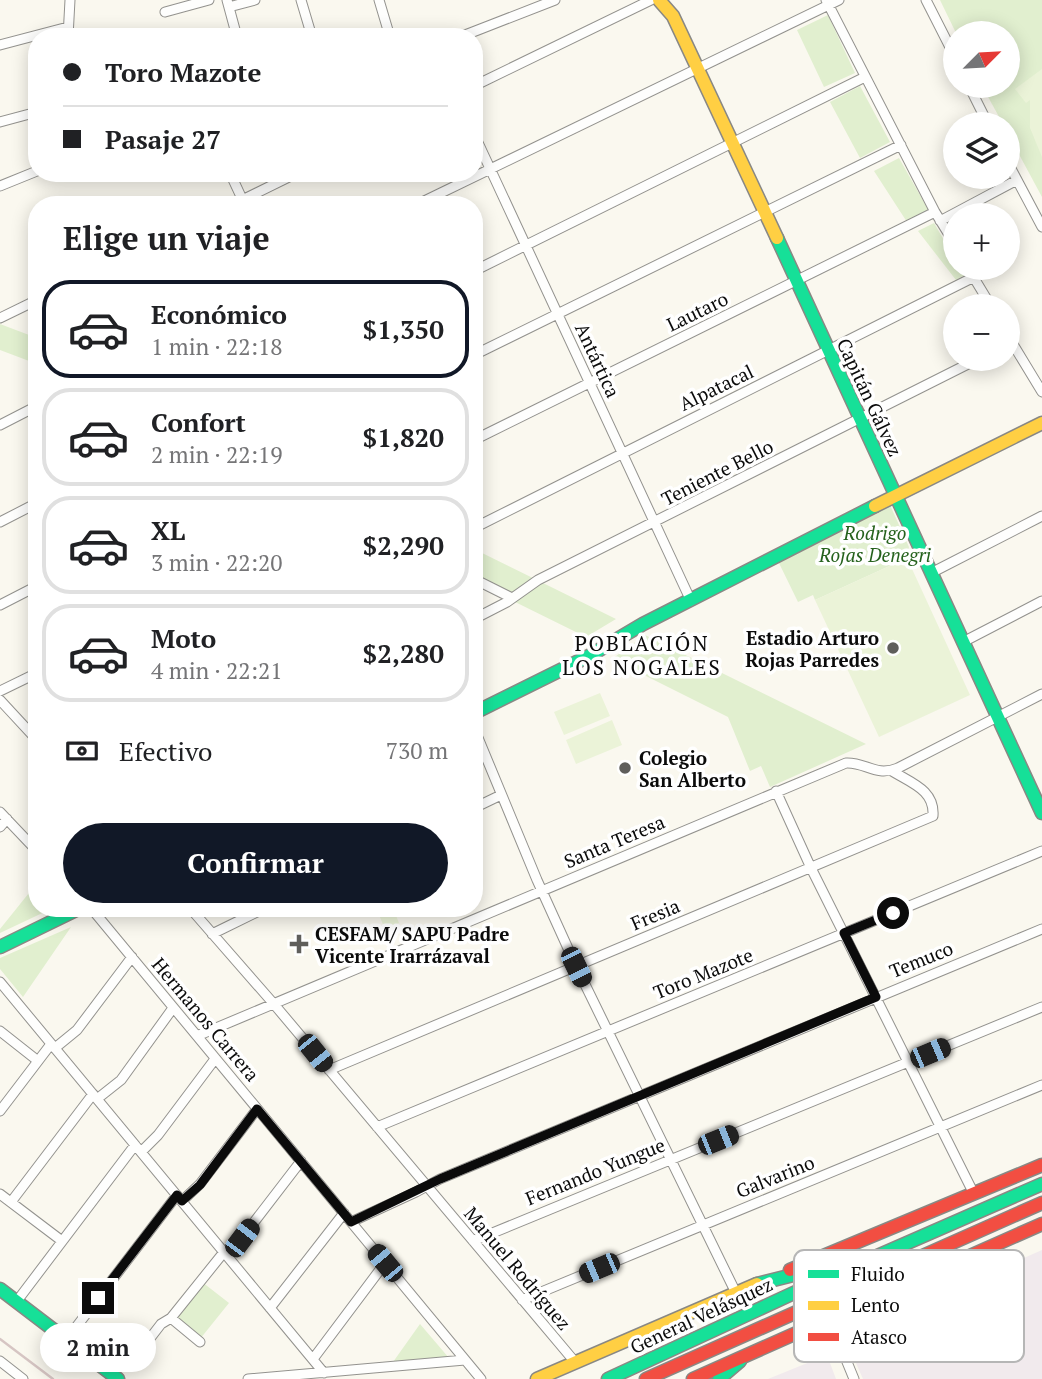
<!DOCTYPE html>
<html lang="es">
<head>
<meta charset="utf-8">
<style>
	:root { --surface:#fff; --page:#f6f6f6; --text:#202124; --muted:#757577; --line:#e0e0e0; --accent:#111827 }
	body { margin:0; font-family:"PT Serif",serif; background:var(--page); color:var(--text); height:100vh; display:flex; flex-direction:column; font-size:26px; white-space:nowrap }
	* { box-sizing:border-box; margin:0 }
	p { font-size:23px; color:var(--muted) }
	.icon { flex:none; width:38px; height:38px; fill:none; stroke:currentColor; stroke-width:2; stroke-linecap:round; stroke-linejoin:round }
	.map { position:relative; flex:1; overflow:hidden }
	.side { position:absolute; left:28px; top:196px; width:455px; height:721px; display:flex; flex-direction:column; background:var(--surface); border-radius:28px; box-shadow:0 4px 18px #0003 }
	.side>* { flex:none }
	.guide { position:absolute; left:28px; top:28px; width:455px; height:154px; border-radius:28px; box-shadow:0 4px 18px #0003; display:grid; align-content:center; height:154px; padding:0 35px; background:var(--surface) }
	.needle { width:46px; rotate:66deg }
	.tools { position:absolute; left:943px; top:21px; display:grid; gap:14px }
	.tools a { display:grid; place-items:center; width:77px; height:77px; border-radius:50%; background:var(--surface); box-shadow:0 4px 18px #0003; font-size:35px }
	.end { position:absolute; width:32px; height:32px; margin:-16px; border:9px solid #0b0b0b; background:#fff; box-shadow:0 0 0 4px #fff }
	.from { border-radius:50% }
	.bubble { position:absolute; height:49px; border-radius:24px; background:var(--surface); box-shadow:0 4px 18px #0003; font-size:23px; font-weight:800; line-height:49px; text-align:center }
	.car { position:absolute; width:21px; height:42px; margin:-21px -10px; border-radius:9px; box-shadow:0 0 5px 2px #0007; background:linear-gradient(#222 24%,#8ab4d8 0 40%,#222 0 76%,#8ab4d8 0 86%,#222 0) }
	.guide b { display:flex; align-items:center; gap:24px; height:66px; font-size:26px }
	.guide b+b { border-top:2px solid var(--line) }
	.guide i { width:18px; height:18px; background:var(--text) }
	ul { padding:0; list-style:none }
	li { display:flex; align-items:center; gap:21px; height:98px; margin:0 14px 10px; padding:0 21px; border:4px solid var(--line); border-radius:28px }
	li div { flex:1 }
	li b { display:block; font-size:26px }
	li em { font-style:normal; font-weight:800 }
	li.current { border-color:var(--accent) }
	li>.icon { width:63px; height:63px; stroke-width:1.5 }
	h2 { padding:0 35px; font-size:32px; line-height:84px }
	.pay { display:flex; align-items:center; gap:18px; height:77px; padding:0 35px; font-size:26px }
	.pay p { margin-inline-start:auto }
	.primary-button { display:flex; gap:14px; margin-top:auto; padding:14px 35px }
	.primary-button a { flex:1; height:80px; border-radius:42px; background:var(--accent); color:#fff; font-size:28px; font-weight:800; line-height:80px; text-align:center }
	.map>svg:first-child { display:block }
	.industrial { fill:#f1eaed }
	.green { fill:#e1efcf }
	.pitch { fill:#ebf3d8 }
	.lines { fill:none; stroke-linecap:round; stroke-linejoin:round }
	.street-casing { stroke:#93928e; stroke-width:11 }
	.fast-casing { stroke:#898884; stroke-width:15 }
	.slow-casing { stroke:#898884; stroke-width:15 }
	.jam-casing { stroke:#898884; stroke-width:15 }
	.street { stroke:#fefefd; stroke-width:9 }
	.fast { stroke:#16e098; stroke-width:12 }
	.slow { stroke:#ffcf43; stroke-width:12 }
	.jam { stroke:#f24e42; stroke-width:12 }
	.rail { stroke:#d6c5c3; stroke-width:2.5 }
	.route { stroke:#0b0b0b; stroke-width:9 }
	.poi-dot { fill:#5f5e5b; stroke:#fff; stroke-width:2.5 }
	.labels { text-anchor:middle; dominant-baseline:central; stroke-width:7; stroke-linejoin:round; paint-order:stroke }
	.street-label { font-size:19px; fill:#0b0b0b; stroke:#fff }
	.park-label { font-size:19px; font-style:italic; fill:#26621d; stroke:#fff }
	.poi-label { font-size:19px; font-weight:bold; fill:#0b0b0b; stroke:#fff; text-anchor:start }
	.neighbourhood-label { font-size:21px; letter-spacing:2px; fill:#0b0b0b; stroke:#fff }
	.key { fill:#fff; stroke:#b6b6b6; stroke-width:2 }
	.key-label { font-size:19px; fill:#0b0b0b }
</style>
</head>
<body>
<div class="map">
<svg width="1042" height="1379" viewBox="0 0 1042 1379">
	<rect width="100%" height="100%" fill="#faf8ef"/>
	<path class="industrial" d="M1042 1250V1379H863L845 1338Z
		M827 1355 836 1379H768Z"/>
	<path class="green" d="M940 0H1042V197L1008 134V124H1003L982 86H1008V33H956Z
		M828 15 855 73 824 87 797 30Z
		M860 86 890 142 860 158 830 102Z
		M899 158 929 211 907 222 874 171Z
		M934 223 955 259 956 268H961L965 275 956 280 918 231Z
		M0 324 37 338V364L0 350Z
		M890 505 909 547 907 558 815 600 813 595 798 602 777 559Z
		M474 549 616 619 586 637 489 589 474 582Z
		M645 635 866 744 770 787 761 766 750 771 728 717 612 659Z
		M37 883V908H53L0 933V929Z
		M71 927 23 997 0 969V958Z
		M202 1282 229 1303 200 1339 174 1318Z
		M420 1324 449 1358 393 1362Z"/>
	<path class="pitch" d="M1042 69V157L1030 128V100L1026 103 1015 89Z
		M907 558 970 695 879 737 815 600Z
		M600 693 610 716 564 735 554 712Z
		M612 720 622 745 576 764 566 740Z
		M376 908H393L399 923 385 929Z"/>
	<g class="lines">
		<defs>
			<path id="street" d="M227 0 237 37
				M301 0 312 37
				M379 0 390 37
				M826 0 935 212 956 246
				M926 0 956 59
				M229 7 255 0
				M165 12 209 0
				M68 37 70 0
				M460 37 555 0
				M0 45 68 27
				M474 86 651 0
				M969 86 988 124
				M0 122 37 112
				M474 134 691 601
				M1008 163 1042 227
				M230 173 244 203
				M0 186 37 171
				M232 205 297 173
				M416 205 839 0
				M940 221 1017 180
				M968 268 991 306
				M474 271 865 77
				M0 318 37 300
				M1008 336 1042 392
				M474 355 901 145
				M0 425 37 406
				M474 440 935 212
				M0 522 37 503
				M474 528 974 277
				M931 573 1042 516
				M474 579 512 598
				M0 605 37 586
				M474 619 507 602 538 580 978 359
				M963 642 1042 601
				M0 691 37 673
				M0 700 37 740
				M474 728 537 880 576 966 736 1293
				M776 791 811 868 974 1194
				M474 808 501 795
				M0 812 37 851
				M0 827 7 819
				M91 908 481 1379
				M190 908 273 1003 575 1362
				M212 934 265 908
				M0 982 324 1373
				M0 1031 38 1061
				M197 1036 846 763C866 762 875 777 898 768L1042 694
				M55 1048 77 1030 132 957
				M329 1070 933 816C935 790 911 783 892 771
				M97 1099 121 1080 173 1008
				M0 1111 51 1044
				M377 1127 1042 851
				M141 1152 158 1135 215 1059
				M0 1194 62 1241
				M182 1201 200 1184 257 1109
				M11 1202 93 1094
				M351 1222 416 1192 440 1179 1042 929
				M473 1241 1042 1007
				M228 1256 301 1161
				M522 1300 1042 1085
				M17 1301 135 1145
				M270 1308 344 1213
				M171 1318 200 1342
				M829 1318 854 1379
				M67 1339 177 1195
				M141 1350 161 1324 171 1318 224 1252
				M313 1359 385 1263
				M0 1361 23 1379
				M248 1379 465 1360"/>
			<path id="fast" d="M777 238 1042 813
				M474 713 589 656 643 624 875 506
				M0 947 80 908
				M757 1284 845 1262
				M0 1289 118 1379
				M608 1379 811 1285 1042 1184
				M719 1379 740 1361"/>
			<path id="slow" d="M659 0 673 16 777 238
				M875 506 1042 423
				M537 1379 757 1284"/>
			<path id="jam" d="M790 1270 1042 1165
				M646 1379 1042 1203
				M693 1379 1042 1224"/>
		</defs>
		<use href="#street" class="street-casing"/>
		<use href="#fast" class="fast-casing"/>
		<use href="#slow" class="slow-casing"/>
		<use href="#jam" class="jam-casing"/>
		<use href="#street" class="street"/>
		<use href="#fast" class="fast"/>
		<use href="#slow" class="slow"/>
		<use href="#jam" class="jam"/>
		<path class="rail" d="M0 1339 53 1379"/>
	</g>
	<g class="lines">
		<path class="route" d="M98 1298 177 1195 182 1201 200 1185 257 1109 351 1222 440 1179 876 997 844 933 893 913"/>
	</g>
	<g class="poi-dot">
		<circle cx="893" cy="648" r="7"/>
		<circle cx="625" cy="768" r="7"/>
		<path d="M295.5 933.5h7v7h7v7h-7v7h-7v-7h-7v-7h7z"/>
	</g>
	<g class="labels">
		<g class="street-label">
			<text transform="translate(697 311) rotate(-26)">Lautaro</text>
			<text transform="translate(598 360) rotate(65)">Antártica</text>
			<text transform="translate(716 387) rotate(-26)">Alpatacal</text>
			<text transform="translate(870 397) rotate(65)">Capitán Gálvez</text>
			<text transform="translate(717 472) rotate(-27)">Teniente Bello</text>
			<text transform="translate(614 841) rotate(-23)">Santa Teresa</text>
			<text transform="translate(655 914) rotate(-23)">Fresia</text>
			<text transform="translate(921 959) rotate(-22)">Temuco</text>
			<text transform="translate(703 973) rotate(-22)">Toro Mazote</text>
			<text transform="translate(206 1019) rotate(50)">Hermanos Carrera</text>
			<text transform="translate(595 1171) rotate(-22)">Fernando Yungue</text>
			<text transform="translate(775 1176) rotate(-22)">Galvarino</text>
			<text transform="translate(518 1268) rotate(50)">Manuel Rodríguez</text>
			<text transform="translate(701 1315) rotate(-25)">General Velásquez</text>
		</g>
		<g class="park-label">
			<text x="875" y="532">Rodrigo<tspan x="875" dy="22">Rojas Denegri</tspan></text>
		</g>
		<g class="poi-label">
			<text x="879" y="637" text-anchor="end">Estadio Arturo<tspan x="879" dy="22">Rojas Parredes</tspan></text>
			<text x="639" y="757">Colegio<tspan x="639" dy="22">San Alberto</tspan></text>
			<text x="315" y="933">CESFAM/ SAPU Padre<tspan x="315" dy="22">Vicente Irarrázaval</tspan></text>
		</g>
		<g class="neighbourhood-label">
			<text x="642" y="643">POBLACIÓN<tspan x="642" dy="24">LOS NOGALES</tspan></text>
		</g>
	</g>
	<rect x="794" y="1250" width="230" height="112" rx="10" class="key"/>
	<rect x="808" y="1270" width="31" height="8" fill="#16e098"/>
	<rect x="808" y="1301" width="31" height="9" fill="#ffcf43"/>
	<rect x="808" y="1333" width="31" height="8" fill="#f24e42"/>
	<g class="key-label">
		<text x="851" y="1281">Fluido</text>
		<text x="851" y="1312">Lento</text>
		<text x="851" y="1344">Atasco</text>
	</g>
</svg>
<div class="tools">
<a><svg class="needle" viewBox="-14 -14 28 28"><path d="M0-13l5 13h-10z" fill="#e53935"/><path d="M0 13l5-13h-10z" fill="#757577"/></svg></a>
<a><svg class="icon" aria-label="layers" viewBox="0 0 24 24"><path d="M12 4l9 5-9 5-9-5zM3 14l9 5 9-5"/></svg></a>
<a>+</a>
<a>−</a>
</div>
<i class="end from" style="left:893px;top:913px"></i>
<i class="end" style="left:98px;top:1298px"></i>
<div class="bubble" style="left:40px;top:1323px;width:116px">2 min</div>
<i class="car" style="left:576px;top:967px;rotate:154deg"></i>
<i class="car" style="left:315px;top:1053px;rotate:141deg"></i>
<i class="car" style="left:930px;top:1053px;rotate:67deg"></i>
<i class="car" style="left:718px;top:1140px;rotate:68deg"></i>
<i class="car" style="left:242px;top:1238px;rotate:37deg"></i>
<i class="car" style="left:385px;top:1263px;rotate:320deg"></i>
<i class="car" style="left:599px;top:1268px;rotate:247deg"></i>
<div class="guide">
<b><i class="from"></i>Toro Mazote</b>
<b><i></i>Pasaje 27</b>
</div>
<section class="side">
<h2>Elige un viaje</h2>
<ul>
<li class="current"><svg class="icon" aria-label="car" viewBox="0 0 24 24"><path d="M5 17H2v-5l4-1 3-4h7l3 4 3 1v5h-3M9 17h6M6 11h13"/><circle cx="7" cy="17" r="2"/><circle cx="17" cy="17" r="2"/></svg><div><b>Económico</b><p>1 min · 22:18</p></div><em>$1,350</em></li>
<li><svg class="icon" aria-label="car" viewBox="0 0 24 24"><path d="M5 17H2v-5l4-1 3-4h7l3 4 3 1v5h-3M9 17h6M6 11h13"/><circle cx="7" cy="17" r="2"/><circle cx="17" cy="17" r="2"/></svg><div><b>Confort</b><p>2 min · 22:19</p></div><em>$1,820</em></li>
<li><svg class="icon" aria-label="car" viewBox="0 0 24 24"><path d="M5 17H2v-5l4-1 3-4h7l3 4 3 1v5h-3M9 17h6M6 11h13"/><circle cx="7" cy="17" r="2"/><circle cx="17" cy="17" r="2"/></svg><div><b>XL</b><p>3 min · 22:20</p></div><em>$2,290</em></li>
<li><svg class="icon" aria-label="car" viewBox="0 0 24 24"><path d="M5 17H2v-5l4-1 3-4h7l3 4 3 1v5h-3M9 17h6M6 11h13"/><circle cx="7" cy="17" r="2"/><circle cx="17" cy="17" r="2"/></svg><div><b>Moto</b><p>4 min · 22:21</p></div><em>$2,280</em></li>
</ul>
<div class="pay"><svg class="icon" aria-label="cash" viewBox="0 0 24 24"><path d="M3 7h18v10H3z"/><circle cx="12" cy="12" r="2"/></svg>Efectivo<p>730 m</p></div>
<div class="primary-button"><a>Confirmar</a></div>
</section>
</div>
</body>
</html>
